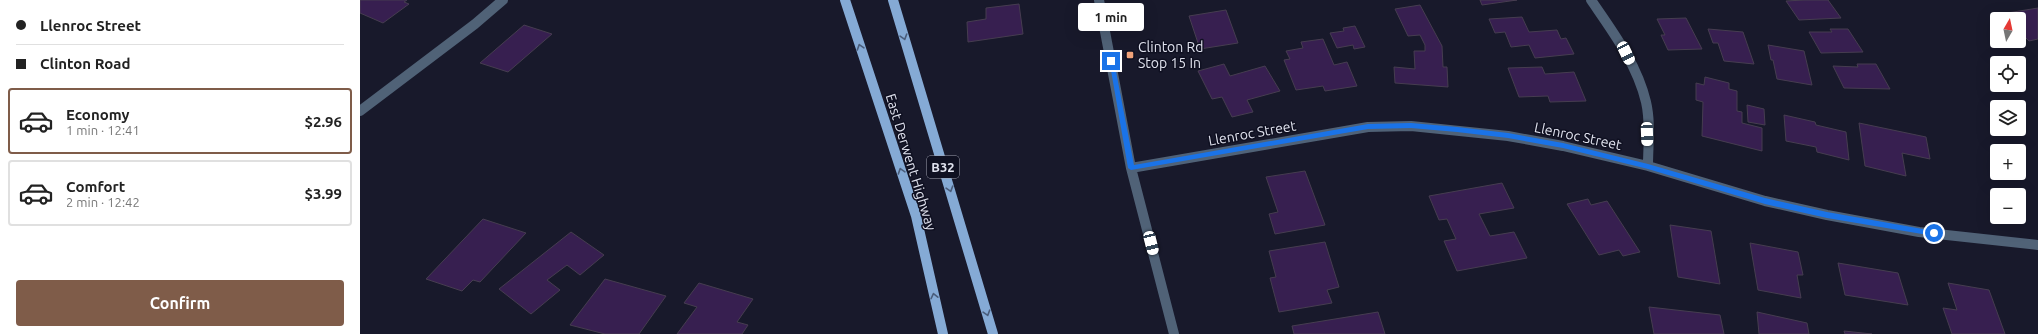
<!DOCTYPE html>
<html lang="en">
<head>
<meta charset="utf-8">
<style>
	:root { --surface:#fff; --page:#f6f6f6; --text:#222; --muted:#767676; --line:#e0e0e0; --accent:#7f5c49 }
	body { margin:0; font-family:Ubuntu,sans-serif; background:var(--page); color:var(--text); height:100vh; display:flex; flex-direction:column; font-size:15px; white-space:nowrap }
	* { box-sizing:border-box; margin:0 }
	p { font-size:13px; color:var(--muted) }
	.icon { flex:none; width:22px; height:22px; fill:none; stroke:currentColor; stroke-width:2; stroke-linecap:round; stroke-linejoin:round }
	.map { position:relative; flex:1; overflow:hidden }
	.sheet { display:flex; flex-direction:column; background:var(--surface); width:360px }
	.sheet>* { flex:none }
	.banner { display:grid; align-content:center; height:88px; padding:0 16px; background:var(--surface) }
	.needle { width:26px; rotate:9deg }
	.tools { position:absolute; left:1630px; top:12px; display:grid; gap:8px }
	.tools a { display:grid; place-items:center; width:36px; height:36px; border-radius:4px; background:var(--surface); box-shadow:0 4px 16px #0002; font-size:20px }
	.end { position:absolute; width:18px; height:18px; margin:-9px; border:5px solid #1a73e8; background:#fff; box-shadow:0 0 0 2px #fff }
	.from { border-radius:50% }
	.bubble { position:absolute; height:28px; border-radius:4px; background:var(--surface); box-shadow:0 4px 16px #0002; font-size:13px; font-weight:700; line-height:28px; text-align:center }
	.car { position:absolute; width:12px; height:24px; margin:-12px -6px; border-radius:5px; box-shadow:0 0 3px 1px #0007; background:linear-gradient(#fff 24%,#345 0 40%,#fff 0 76%,#345 0 86%,#fff 0) }
	.banner b { display:flex; align-items:center; gap:14px; height:38px; font-size:15px }
	.banner b+b { border-top:1px solid var(--line) }
	.banner i { width:10px; height:10px; background:var(--text) }
	ul { padding:0; list-style:none }
	li { display:flex; align-items:center; gap:12px; height:66px; margin:0 8px 6px; padding:0 8px; border:2px solid var(--line); border-radius:4px }
	li div { flex:1 }
	li b { display:block; font-size:15px }
	li em { font-style:normal; font-weight:700 }
	li.current { border-color:var(--accent) }
	li>.icon { width:36px; height:36px; stroke-width:1.5 }
	.cta { display:flex; gap:8px; margin-top:auto; padding:8px 16px }
	.cta a { flex:1; height:46px; border-radius:4px; background:var(--accent); color:#fff; font-size:16px; font-weight:700; line-height:46px; text-align:center }
	main { display:flex; flex:1; min-height:0 }
	.map>svg:first-child { display:block }
	.building { fill:#371f50; stroke:#463d50 }
	.lines { fill:none; stroke-linecap:round; stroke-linejoin:round }
	.minor { stroke:#506277; stroke-width:10 }
	.primary { stroke:#85aad5; stroke-width:10 }
	.oneway { stroke:#4a5d7b }
	.route { fill:#1a73e8 }
	.poi-dot { fill:#f0a279; stroke:#0f1021; stroke-width:1.5 }
	.labels { text-anchor:middle; dominant-baseline:central; stroke-width:3; stroke-linejoin:round; paint-order:stroke }
	.shield { fill:#0f1021; stroke:#a1a3b0; stroke-width:1 }
	.shield-label { font-size:13px; font-weight:bold; fill:#e0e2ee }
	.poi-label { font-size:14px; fill:#e0e2ee; stroke:#0f1021; text-anchor:start }
	.street-label { font-size:14px; fill:#e0e2ee; stroke:#0f1021 }
</style>
</head>
<body>
<main>
<section class="sheet">
<div class="banner">
<b><i class="from"></i>Llenroc Street</b>
<b><i></i>Clinton Road</b>
</div>
<ul>
<li class="current"><svg class="icon" aria-label="car" viewBox="0 0 24 24"><path d="M5 17H2v-5l4-1 3-4h7l3 4 3 1v5h-3M9 17h6M6 11h13"/><circle cx="7" cy="17" r="2"/><circle cx="17" cy="17" r="2"/></svg><div><b>Economy</b><p>1 min · 12:41</p></div><em>$2.96</em></li>
<li><svg class="icon" aria-label="car" viewBox="0 0 24 24"><path d="M5 17H2v-5l4-1 3-4h7l3 4 3 1v5h-3M9 17h6M6 11h13"/><circle cx="7" cy="17" r="2"/><circle cx="17" cy="17" r="2"/></svg><div><b>Comfort</b><p>2 min · 12:42</p></div><em>$3.99</em></li>
</ul>
<div class="cta"><a>Confirm</a></div>
</section>
<div class="map">
<svg width="1678" height="334" viewBox="0 0 1678 334">
	<rect width="100%" height="100%" fill="#18192b"/>
	<path class="building" d="M0 0H47L44 2 49 4 23 23 0 13Z
		M1120 0H1157L1122 5Z
		M1444 0H1468L1481 18 1439 20 1426 1Z
		M659 4 663 34 608 42 607 22 626 19V8Z
		M1060 5 1082 46 1083 67H1087L1088 87 1035 83 1034 67 1055 69 1054 51H1065V45L1060 35 1048 36 1035 9Z
		M1678 8V39L1669 41 1659 31V19H1646L1641 14Z
		M866 10 878 43 840 49 829 16Z
		M1162 17 1169 32 1197 30 1201 39 1206 38 1214 54 1175 58 1169 45 1151 47 1145 32 1135 33 1129 19Z
		M1326 18 1342 49 1308 50 1301 35H1305L1297 19Z
		M164 25 192 34 148 72 120 63Z
		M995 26 1005 47 994 49 993 45 977 48 970 33 984 31 983 28Z
		M1348 29 1383 32 1394 64 1364 61 1358 43H1353Z
		M1470 29H1488L1503 52 1461 53 1449 32H1472Z
		M963 39 974 65 987 62 997 86 965 91 963 86 936 90 924 60 930 59 926 51 943 48 941 42Z
		M1408 45 1444 51 1452 85 1417 79 1413 60H1411Z
		M864 64 870 76 905 66 920 91 887 100 893 112 872 117 862 97 852 99 838 71Z
		M1497 64H1516L1530 89 1484 88 1473 66 1498 67Z
		M1182 67 1185 74 1214 72 1226 101 1190 102 1188 96 1159 97 1148 68Z
		M1345 77 1369 83V89L1377 91V111L1382 112V123L1402 128V151L1342 136 1343 102 1336 100V83L1344 85Z
		M1387 105 1404 109 1405 125 1388 122Z
		M1424 115 1455 122 1456 125 1486 132 1489 160 1457 152 1456 147 1426 141Z
		M1499 123 1566 137 1570 159 1542 153 1546 176 1505 166Z
		M945 171 965 225 915 234 909 214 918 212 906 177Z
		M1142 183 1154 208 1119 214 1130 236 1154 232 1167 258 1097 271 1084 241 1096 239 1087 219 1079 220 1069 196Z
		M1228 199 1231 205 1247 201 1280 252 1263 256 1259 250 1239 255 1207 204Z
		M123 219 166 233 120 282 113 280 102 291 66 279Z
		M1310 225 1351 231 1360 284 1318 277Z
		M211 232 244 255 220 275 207 265 187 280 200 290 171 314 139 289Z
		M965 242 979 287 967 290 972 303 919 312 910 278 916 277 909 251Z
		M1390 243 1438 252 1443 275H1437L1441 298 1398 290Z
		M1478 263 1538 273 1548 305 1485 295Z
		M245 279 306 296 279 334H245L210 325Z
		M339 283 393 299 377 322 388 325 382 334H317L337 307 324 303Z
		M1588 283 1629 290 1645 334H1592L1583 308 1597 310Z
		M1289 307 1360 315 1364 334H1294Z
		M1018 312 1025 334H934L932 326Z
		M1397 312 1447 323 1449 334H1399Z
		M1484 331 1512 334H1485Z"/>
	<g class="lines">
		<path class="minor" d="M739 0 771 168 814 334
			M1231 0C1253 32 1277 64 1286 102 1291 123 1288 145 1288 166
			M0 111 115 24 143 0
			M771 168 1008 127 1051 126 1148 136 1203 146 1288 166 1405 201 1467 215 1559 232 1678 245"/>
		<path class="primary" d="M485 0 556 216 583 334
			M533 0 633 334"/>
	</g>
	<defs><path id="oneway-chevron" d="M-2-3.5L2.5 0L-2 3.5" fill="none" stroke-width="1.6" stroke-linecap="round" stroke-linejoin="round"/></defs>
	<g class="oneway">
		<use href="#oneway-chevron" transform="translate(544 37) rotate(73)"/>
		<use href="#oneway-chevron" transform="translate(500 47) rotate(-108)"/>
		<use href="#oneway-chevron" transform="translate(541 171) rotate(-108)"/>
		<use href="#oneway-chevron" transform="translate(590 189) rotate(73)"/>
		<use href="#oneway-chevron" transform="translate(574 296) rotate(-103)"/>
		<use href="#oneway-chevron" transform="translate(627 313) rotate(73)"/>
	</g>
	<path class="route" d="M749 59 754 61 774 165 1008 124 1051 123 1097 127 1148 133 1203 143 1288 164 1405 198 1467 212 1574 231 1578 233 1574 236 1467 218 1405 204 1288 169 1203 148 1148 138 1097 132 1051 128 1008 129 771 170 768 168Z"/>
	<rect class="poi-dot" x="766" y="51" width="8" height="8" rx="2"/>
	<g class="labels">
		<rect class="shield" x="567" y="156" width="32" height="22" rx="3"/>
		<g class="shield-label">
			<text x="583" y="167">B32</text>
		</g>
		<g class="poi-label">
			<text x="778" y="47">Clinton Rd<tspan x="778" dy="16">Stop 15 In</tspan></text>
		</g>
		<g class="street-label">
			<text transform="translate(892 133) rotate(-10)">Llenroc Street</text>
			<text transform="translate(1218 136) rotate(12)">Llenroc Street</text>
			<text transform="translate(551 162) rotate(73)">East Derwent Highway</text>
		</g>
	</g>
</svg>
<div class="tools">
<a><svg class="needle" viewBox="-14 -14 28 28"><path d="M0-13l5 13h-10z" fill="#e53935"/><path d="M0 13l5-13h-10z" fill="#767676"/></svg></a>
<a><svg class="icon" aria-label="locate" viewBox="0 0 24 24"><circle cx="12" cy="12" r="6"/><path d="M12 2v4M12 18v4M2 12h4M18 12h4"/></svg></a>
<a><svg class="icon" aria-label="layers" viewBox="0 0 24 24"><path d="M12 4l9 5-9 5-9-5zM3 14l9 5 9-5"/></svg></a>
<a>+</a>
<a>−</a>
</div>
<i class="end from" style="left:1574px;top:233px"></i>
<i class="end" style="left:751px;top:61px"></i>
<div class="bubble" style="left:718px;top:3px;width:66px">1 min</div>
<i class="car" style="left:1266px;top:53px;rotate:154deg"></i>
<i class="car" style="left:1287px;top:134px;rotate:178deg"></i>
<i class="car" style="left:791px;top:243px;rotate:166deg"></i>
</div>
</main>
</body>
</html>
